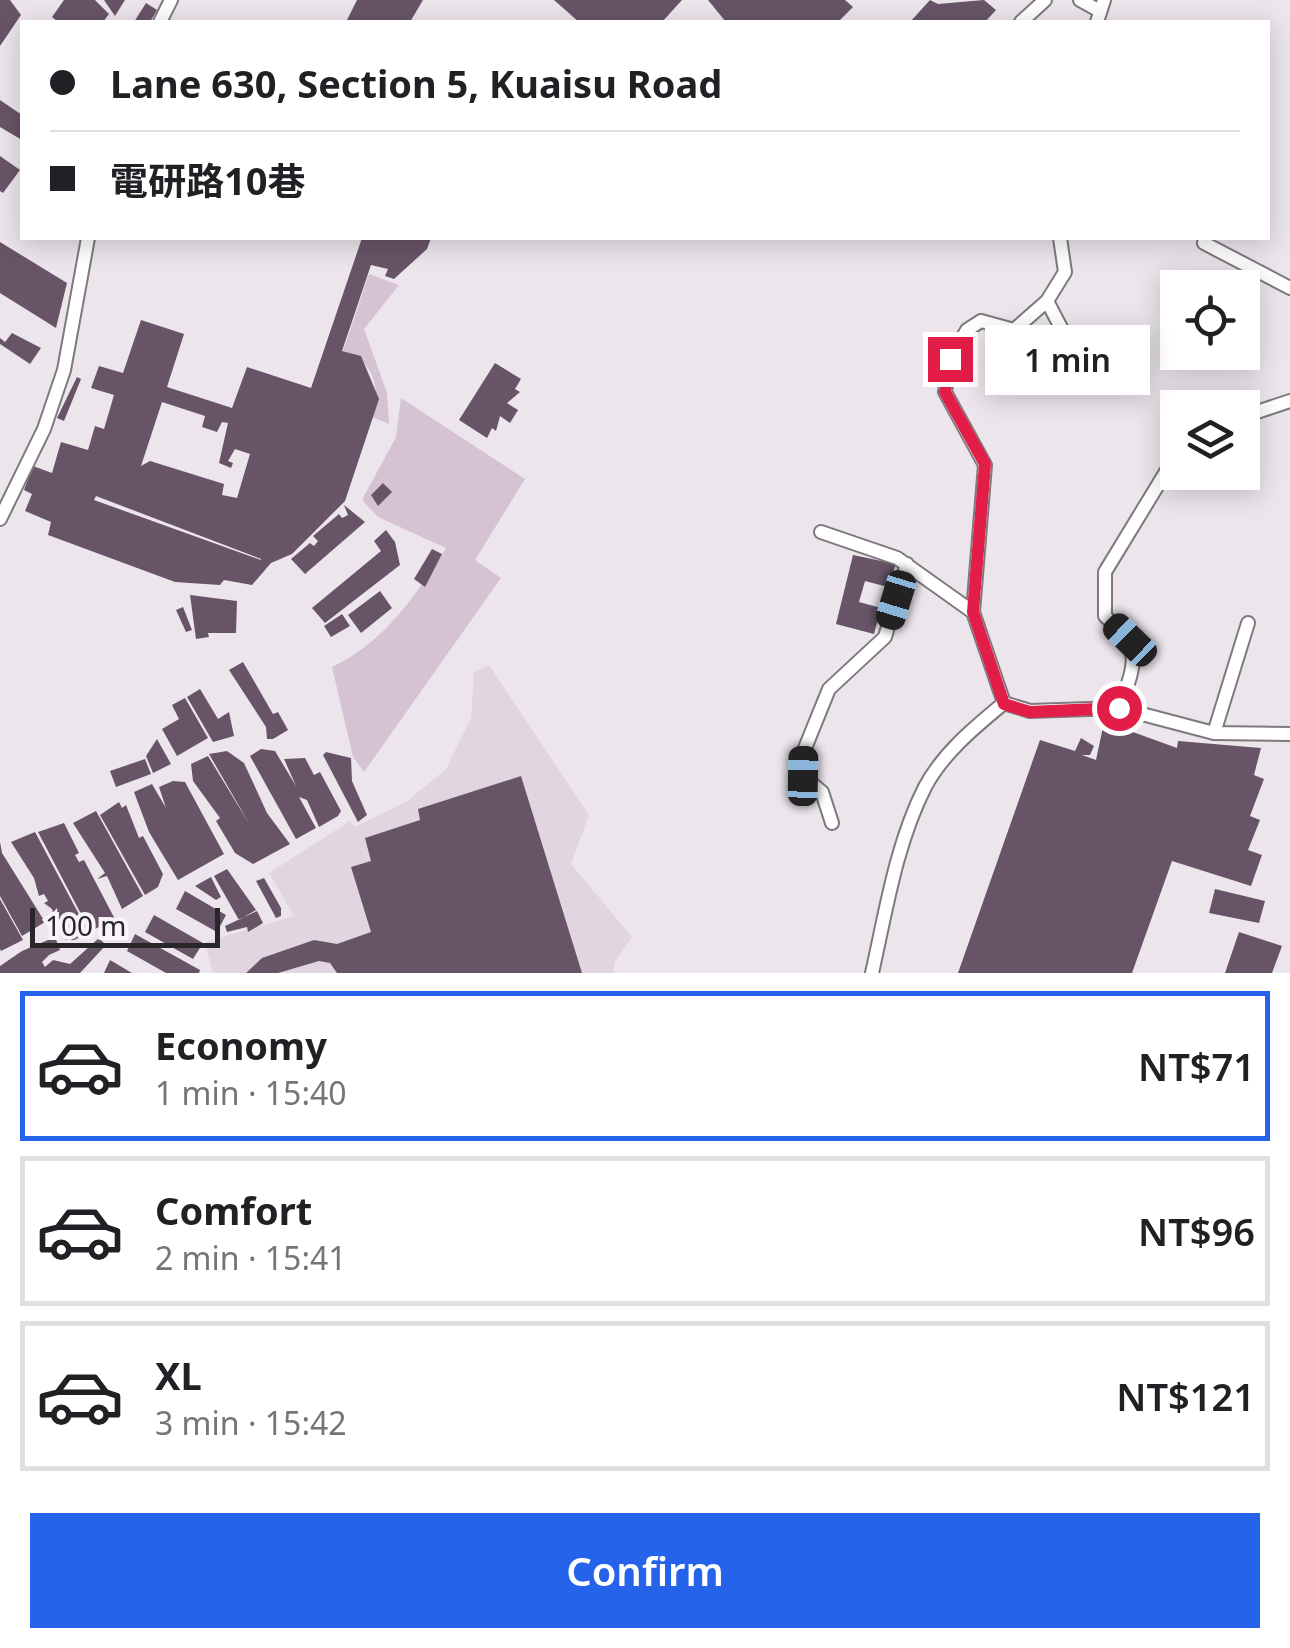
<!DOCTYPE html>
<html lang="en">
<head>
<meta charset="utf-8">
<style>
	:root { --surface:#fff; --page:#f6f6f6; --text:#202124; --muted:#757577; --line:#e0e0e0; --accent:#2563eb }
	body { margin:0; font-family:"Noto Sans","Noto Sans TC",sans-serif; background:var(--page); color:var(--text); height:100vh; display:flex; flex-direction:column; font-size:38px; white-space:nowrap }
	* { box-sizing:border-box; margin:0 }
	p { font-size:32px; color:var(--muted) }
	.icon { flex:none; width:55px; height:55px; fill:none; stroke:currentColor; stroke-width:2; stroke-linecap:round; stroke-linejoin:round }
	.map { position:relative; height:973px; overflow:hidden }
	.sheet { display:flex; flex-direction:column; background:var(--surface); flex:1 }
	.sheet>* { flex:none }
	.hud { position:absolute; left:20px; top:20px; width:1250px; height:220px; border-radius:0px; box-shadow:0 5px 25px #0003; display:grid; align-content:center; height:220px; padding:0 30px; background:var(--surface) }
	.fabs { position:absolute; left:1160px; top:270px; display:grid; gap:20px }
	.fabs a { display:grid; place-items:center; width:100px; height:100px; border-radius:0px; background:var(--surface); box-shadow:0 5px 25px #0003; font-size:50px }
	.scale { position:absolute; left:30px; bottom:25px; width:190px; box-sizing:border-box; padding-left:10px; border:5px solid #282628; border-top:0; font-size:28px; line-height:35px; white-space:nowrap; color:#282628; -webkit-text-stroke:8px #f9f4f9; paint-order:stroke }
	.end { position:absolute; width:45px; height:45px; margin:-22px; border:12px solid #e11d48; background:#fff; box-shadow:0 0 0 5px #fff }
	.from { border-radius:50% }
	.bubble { position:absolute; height:70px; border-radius:0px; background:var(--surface); box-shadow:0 5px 25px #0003; font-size:32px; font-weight:600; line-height:70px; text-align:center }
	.car { position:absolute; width:30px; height:60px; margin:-30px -15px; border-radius:12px; box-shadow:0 0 8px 2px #0007; background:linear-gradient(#222 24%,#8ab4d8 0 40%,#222 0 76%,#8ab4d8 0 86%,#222 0) }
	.hud b { display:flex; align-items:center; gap:35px; height:95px; font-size:38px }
	.hud b+b { border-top:2px solid var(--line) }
	.hud i { width:25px; height:25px; background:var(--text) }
	ul { padding:18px 0 0; list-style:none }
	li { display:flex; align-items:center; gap:30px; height:150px; margin:0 20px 15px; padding:0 10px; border:5px solid var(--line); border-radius:0px }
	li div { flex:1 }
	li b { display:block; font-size:38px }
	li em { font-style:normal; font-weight:600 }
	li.selected { border-color:var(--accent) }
	li>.icon { width:90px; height:90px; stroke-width:1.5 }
	.cta { display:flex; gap:20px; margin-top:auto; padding:20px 30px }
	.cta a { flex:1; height:115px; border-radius:0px; background:var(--accent); color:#fff; font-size:40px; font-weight:600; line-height:115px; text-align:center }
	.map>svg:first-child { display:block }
	.built { fill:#e1d6e0 }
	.green { fill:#d5c2d3 }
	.building { fill:#685467; fill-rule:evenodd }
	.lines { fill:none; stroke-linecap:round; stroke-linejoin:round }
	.minor-casing { stroke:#7e797d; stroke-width:16 }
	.minor { stroke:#fff; stroke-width:12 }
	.route { stroke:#e11d48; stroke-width:12 }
</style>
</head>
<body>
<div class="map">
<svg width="1290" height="973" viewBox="0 0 1290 973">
	<rect width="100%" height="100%" fill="#ece6ec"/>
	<path class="built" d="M489 665 589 815 571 864 632 937 614 963V973H213L205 942 294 916 269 873 350 821 354 827 406 802 446 769 471 718 474 672Z"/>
	<path class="green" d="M369 274 399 285 364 329 387 393 389 424 372 417C382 388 373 360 343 351Z
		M401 398 525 479 475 560 501 578 364 772 353 757 332 667C385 642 415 596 446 548L378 517 362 500 396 437Z"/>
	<path class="building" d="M0 0H10L21 15 0 46Z
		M64 0H95L109 14 103 22H58L52 17Z
		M104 0H125L115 16Z
		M357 0H423L410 22H346Z
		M554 0H682L662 22H579Z
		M708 0H845L853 7 838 22H726Z
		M930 0 938 4 984 0 996 10 985 22H910Z
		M146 3 157 10 150 22H134Z
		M0 100 22 115V140L0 127Z
		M0 156 20 170 3 193 0 191Z
		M362 238H431L427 249 394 279 385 276 388 269 371 265 342 351 361 356 379 399 345 501 292 554 271 563 252 585 224 580 220 585 175 582 48 535 51 522 25 511 32 494 24 490 33 466 52 473 61 442 88 450 95 426 104 429 114 395 91 388 99 366 123 373 141 320 184 334 167 387 232 408 247 367 311 388ZM162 402 205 416 202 427 217 432 222 422 228 423 219 463 231 468 233 463 228 461 235 449 250 454 237 498 222 495 224 484 150 461 141 466ZM96 496 261 559V560L94 500Z
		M0 242 67 283 56 328 0 293Z
		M12 333 41 348 30 364 0 344V338L5 342Z
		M495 363 521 379 515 389 520 392 507 403 518 410 510 423 500 416 496 431 492 428 487 438 459 420Z
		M77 377 81 379 64 421 57 418Z
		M383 483 392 492 378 506 371 495Z
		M344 505 365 522 305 574 291 559 310 543 314 546 318 541 313 536 339 514 342 518 348 515Z
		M386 530 395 542 400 565 325 623 312 608 381 551 374 541Z
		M432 549 442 554 425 587 414 579Z
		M853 555 896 564 888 587 865 581 859 602 881 608 874 634 836 624Z
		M380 591 392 608 361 633 348 615Z
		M190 595 237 601 236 633H208L209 637 196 639Z
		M183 607 192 630 186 632 176 610Z
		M342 614 350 626 331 637 324 626Z
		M243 662 273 714 278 712 288 730 273 739H267L266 727 229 670Z
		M200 689 218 719 229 712 234 736 213 742 187 697Z
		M185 698 208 738 177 756 162 729 179 719 172 705Z
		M1108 723 1177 748 1178 741 1261 748 1254 775 1264 779 1250 816 1260 820 1248 850 1262 855 1251 886 1172 861 1132 973H958L1040 740 1075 751 1081 738 1094 746 1090 755H1082L1096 760 1103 727Z
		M157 739 171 764 153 773 146 756Z
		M261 749 275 751 296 786 284 759 305 758 314 775 320 772 341 811 338 816 319 827 307 800 299 797 316 828 296 839 250 756Z
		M227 751 244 763 267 813 290 844 253 864 235 853 216 821 220 818 193 781 191 764 208 756 250 825 209 754Z
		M326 752 351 758 352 781 367 815 358 822 323 755Z
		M145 759 151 774 116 787 110 771Z
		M521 776 582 973H337L330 963 319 961 278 973H246L262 958 314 940 337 944 371 932 351 867 371 861 365 838 420 820 418 809Z
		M173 781 185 782 224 854 178 880 149 832 134 792 152 784 166 808 159 787Z
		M119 802 122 808 126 805 139 838 143 836 163 874 158 887 145 895 100 815Z
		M96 811 143 896 122 909 107 876 97 879 105 873 73 823Z
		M64 823 79 853 75 855 79 862 84 860 118 925 104 932 101 926 93 930 91 926V932L74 940H65L61 923 57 926 52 909 44 903 48 901 44 894 39 896 34 878 11 842 35 832 82 920 87 918 80 912 38 832Z
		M0 842 2 853 45 922 22 936 0 896Z
		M227 869 256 910 239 920 214 876Z
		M211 877 221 897 216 900 195 886Z
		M264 878 281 908V916L276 918 256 881Z
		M1215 889 1265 901 1259 923 1209 913Z
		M185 891 226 915 217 932 176 909Z
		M0 899 23 940 1 951 0 949Z
		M257 911 263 923 248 932 247 927 227 932 225 926Z
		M154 915 203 943 193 959 145 932Z
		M1239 932 1282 946 1272 973H1225Z
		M135 934 200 970 199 973H166L127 951Z
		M55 937 60 950 49 955 42 962 45 967 53 960 70 964 99 938 106 945 80 973H0V966L22 951Z
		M110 960 132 973H104Z"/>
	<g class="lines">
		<defs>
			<path id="minor" d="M1080 0 1098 10
				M160 22 171 0
				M1021 22 1045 0
				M1097 22 1104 0
				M1204 243 1290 288
				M1047 301 1090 383
				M1242 417 1290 401
				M0 519 44 429 64 370 88 238
				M821 532 897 558 973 612
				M1004 703 973 612 985 465 945 392 950 359 967 330 981 321 1014 330 1047 301 1065 272 1060 238
				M1004 703 1030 711 1119 708 1214 733 1290 734
				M1119 708C1136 662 1143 652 1105 616V572L1178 452
				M1214 733 1248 623
				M832 823 822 792 803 776V753L829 689 885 637 907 564
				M872 973C886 911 896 844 925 787 943 753 975 727 1004 703"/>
		</defs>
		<use href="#minor" class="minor-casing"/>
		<use href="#minor" class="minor"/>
	</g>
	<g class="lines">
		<path class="route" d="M950 359 945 392 985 464 973 612 1004 704 1030 712 1119 708"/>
	</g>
</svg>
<div class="fabs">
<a><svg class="icon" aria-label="locate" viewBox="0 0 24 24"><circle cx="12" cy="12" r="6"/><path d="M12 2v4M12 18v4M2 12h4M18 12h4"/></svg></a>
<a><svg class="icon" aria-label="layers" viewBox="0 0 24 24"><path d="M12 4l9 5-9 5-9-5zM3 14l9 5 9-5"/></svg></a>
</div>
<div class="scale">100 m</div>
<i class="end from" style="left:1119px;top:708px"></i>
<i class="end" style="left:950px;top:359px"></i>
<div class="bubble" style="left:985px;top:325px;width:165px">1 min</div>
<i class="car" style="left:896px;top:600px;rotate:197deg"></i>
<i class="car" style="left:1130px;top:640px;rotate:314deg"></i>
<i class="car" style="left:803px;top:776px;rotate:1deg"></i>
<div class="hud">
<b><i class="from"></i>Lane 630, Section 5, Kuaisu Road</b>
<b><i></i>電研路10巷</b>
</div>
</div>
<section class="sheet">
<ul>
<li class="selected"><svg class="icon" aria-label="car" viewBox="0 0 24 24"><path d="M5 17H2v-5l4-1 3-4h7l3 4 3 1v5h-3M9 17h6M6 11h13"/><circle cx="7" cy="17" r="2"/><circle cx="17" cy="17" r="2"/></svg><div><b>Economy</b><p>1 min · 15:40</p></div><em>NT$71</em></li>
<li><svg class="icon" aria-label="car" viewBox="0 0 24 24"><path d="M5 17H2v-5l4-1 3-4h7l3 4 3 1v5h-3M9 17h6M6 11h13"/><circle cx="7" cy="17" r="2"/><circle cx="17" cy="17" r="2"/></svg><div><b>Comfort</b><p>2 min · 15:41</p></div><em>NT$96</em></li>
<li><svg class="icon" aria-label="car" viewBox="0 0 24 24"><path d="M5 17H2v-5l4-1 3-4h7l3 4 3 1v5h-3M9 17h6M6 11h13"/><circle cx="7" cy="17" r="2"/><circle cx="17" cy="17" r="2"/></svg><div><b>XL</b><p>3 min · 15:42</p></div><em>NT$121</em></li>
</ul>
<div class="cta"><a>Confirm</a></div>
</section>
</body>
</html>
